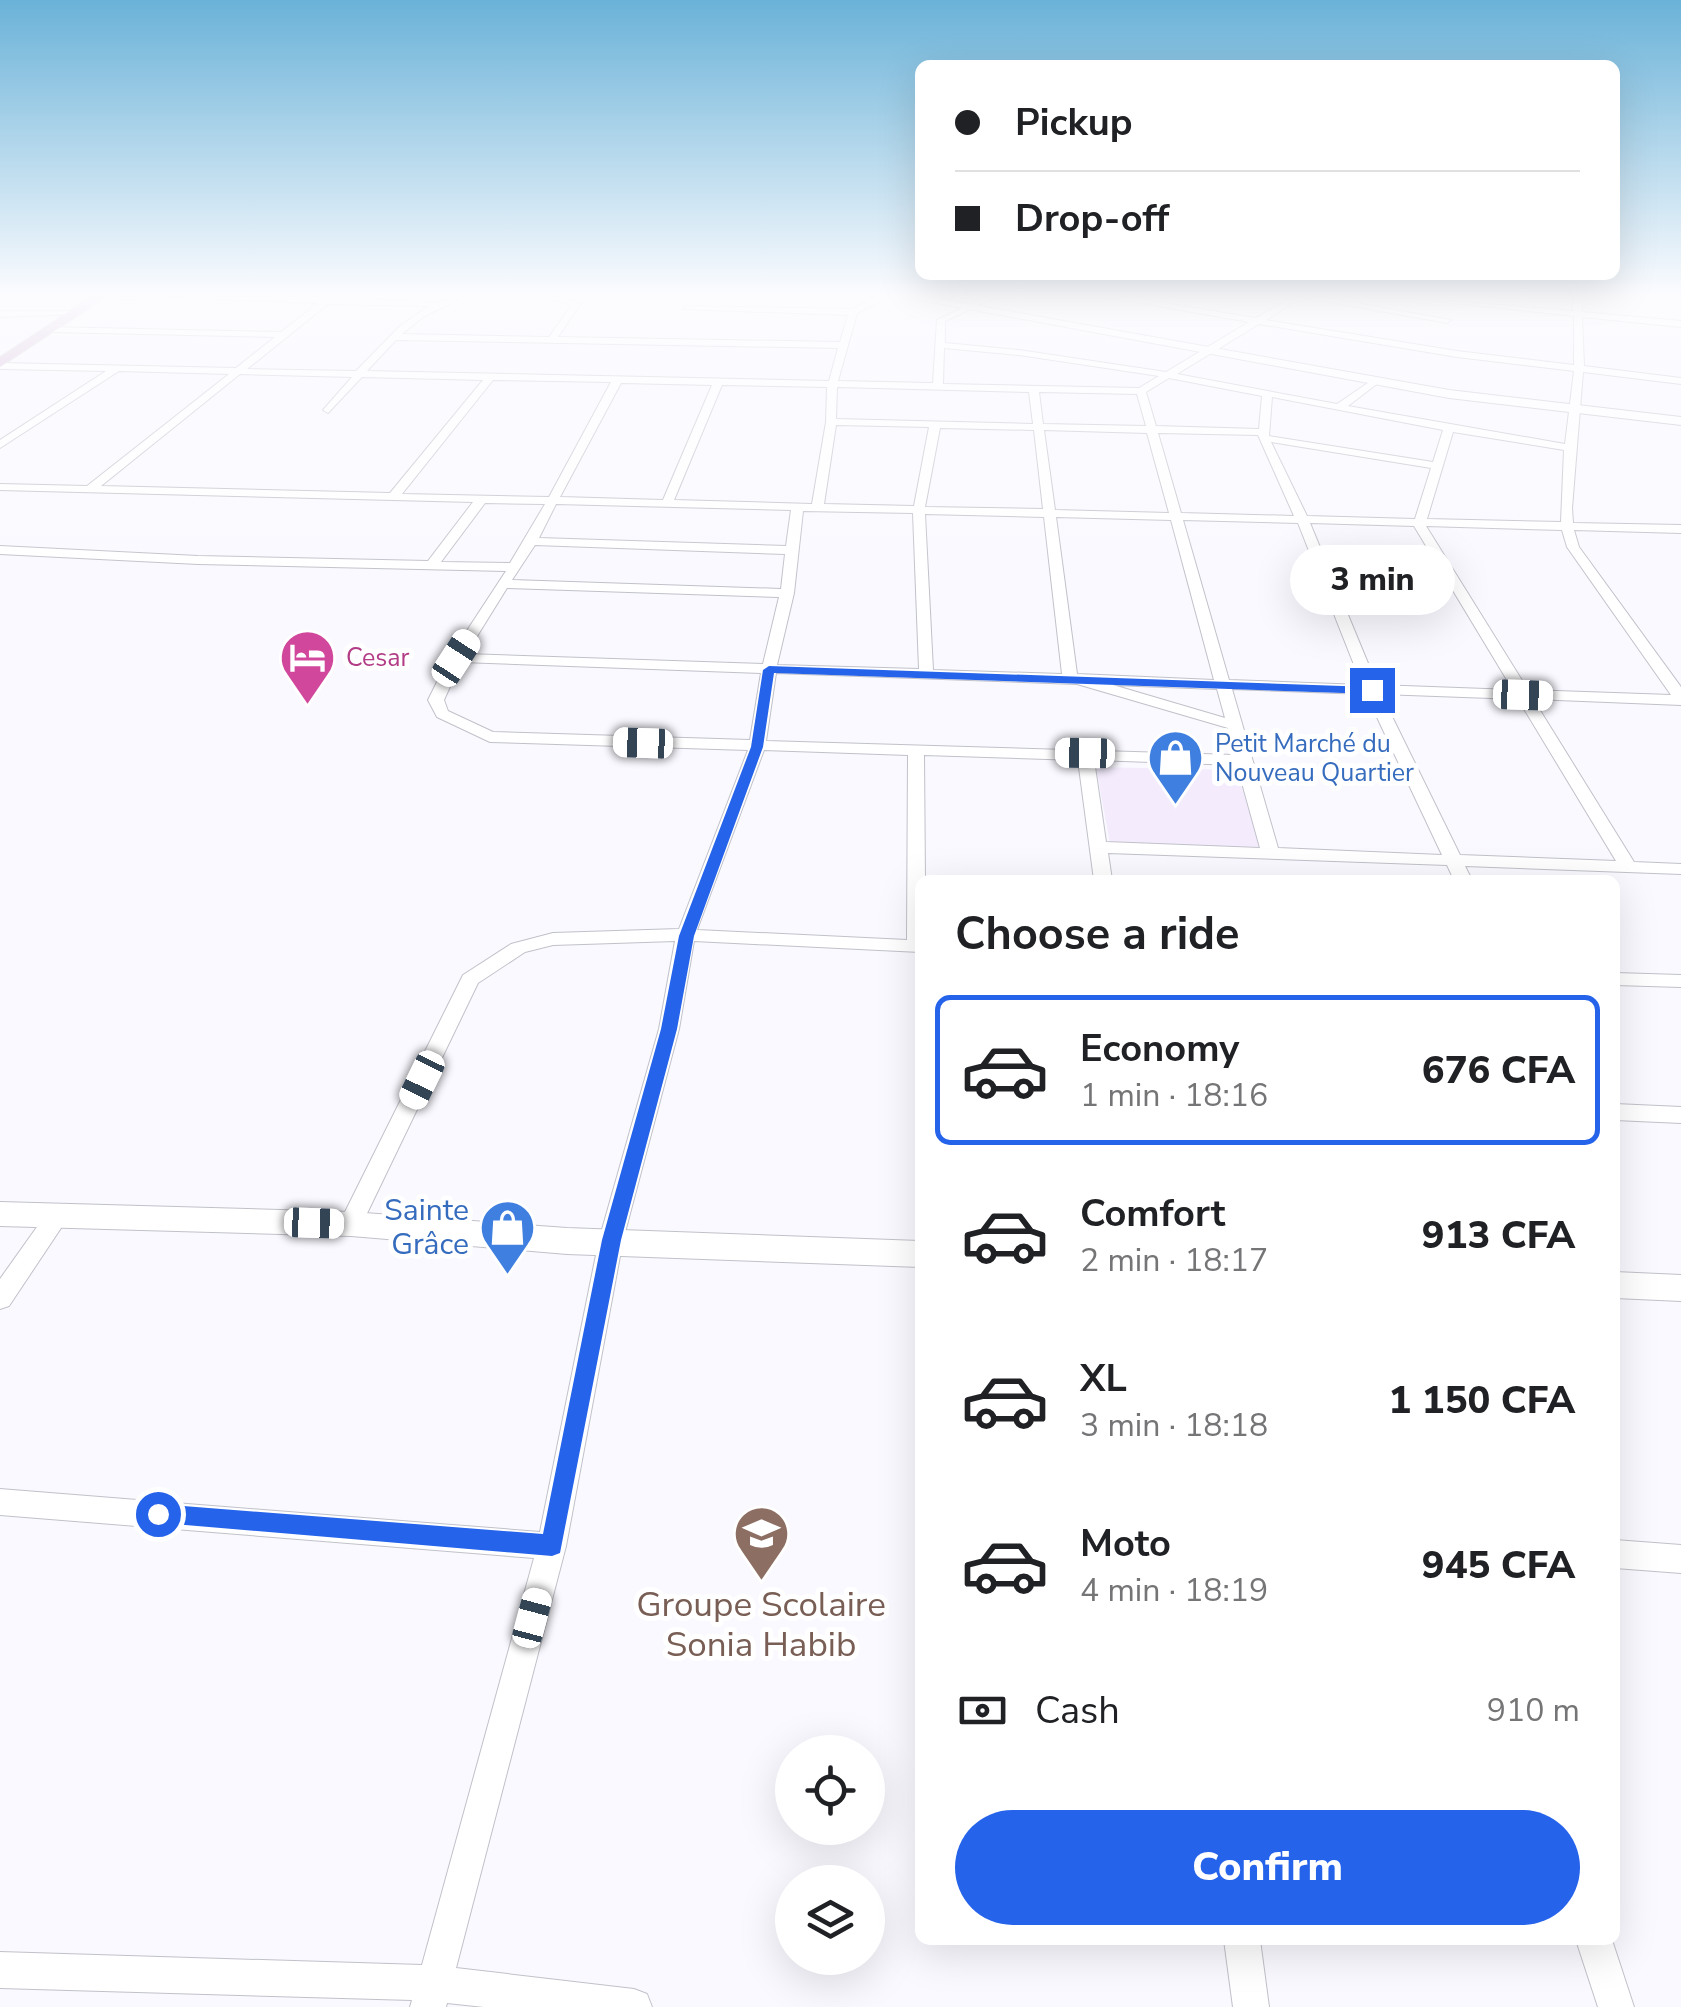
<!DOCTYPE html>
<html lang="en">
<head>
<meta charset="utf-8">
<style>
	:root { --surface:#fff; --page:#f6f6f6; --text:#202124; --muted:#757577; --line:#e0e0e0; --accent:#2563eb }
	body { margin:0; font-family:"Nunito Sans",sans-serif; background:var(--page); color:var(--text); height:100vh; display:flex; flex-direction:column; font-size:38px; white-space:nowrap }
	* { box-sizing:border-box; margin:0 }
	p { font-size:32px; color:var(--muted) }
	.icon { flex:none; width:55px; height:55px; fill:none; stroke:currentColor; stroke-width:2; stroke-linecap:round; stroke-linejoin:round }
	.map { position:relative; flex:1; overflow:hidden }
	.sheet { position:absolute; left:915px; top:875px; width:705px; height:1070px; display:flex; flex-direction:column; background:var(--surface); border-radius:15px; box-shadow:0 10px 40px #0002 }
	.sheet>* { flex:none }
	.top-card { position:absolute; left:915px; top:60px; width:705px; height:220px; border-radius:15px; box-shadow:0 10px 40px #0002; display:grid; align-content:center; height:220px; padding:0 40px; background:var(--surface) }
	.controls { position:absolute; left:775px; top:1735px; display:grid; gap:20px }
	.controls a { display:grid; place-items:center; width:110px; height:110px; border-radius:50%; background:var(--surface); box-shadow:0 10px 40px #0002; font-size:50px }
	.end { position:absolute; width:45px; height:45px; margin:-22px; border:12px solid #2563eb; background:#fff; box-shadow:0 0 0 5px #fff }
	.from { border-radius:50% }
	.bubble { position:absolute; height:70px; border-radius:35px; background:var(--surface); box-shadow:0 10px 40px #0002; font-size:32px; font-weight:800; line-height:70px; text-align:center }
	.car { position:absolute; width:30px; height:60px; margin:-30px -15px; border-radius:12px; box-shadow:0 0 8px 2px #0007; background:linear-gradient(#fff 24%,#345 0 40%,#fff 0 76%,#345 0 86%,#fff 0) }
	.top-card b { display:flex; align-items:center; gap:35px; height:95px; font-size:38px }
	.top-card b+b { border-top:2px solid var(--line) }
	.top-card i { width:25px; height:25px; background:var(--text) }
	ul { padding:0; list-style:none }
	li { display:flex; align-items:center; gap:30px; height:150px; margin:0 20px 15px; padding:0 20px; border:5px solid transparent; border-radius:15px }
	li div { flex:1 }
	li b { display:block; font-size:38px }
	li em { font-style:normal; font-weight:800 }
	li.current { border-color:var(--accent) }
	li>.icon { width:90px; height:90px; stroke-width:1.5 }
	h2 { padding:0 40px; font-size:45px; line-height:120px }
	.pay { display:flex; align-items:center; gap:25px; height:110px; padding:0 40px; font-size:38px }
	.pay p { margin-inline-start:auto }
	.action { display:flex; gap:20px; margin-top:auto; padding:20px 40px }
	.action a { flex:1; height:115px; border-radius:60px; background:var(--accent); color:#fff; font-size:40px; font-weight:800; line-height:115px; text-align:center }
	.map>svg:first-child { display:block }
	.commercial { fill:#f4ecfd }
	.lines { fill:none; stroke-linecap:round; stroke-linejoin:round }
	.street-casing { stroke:#c1c1ca; stroke-width:2 }
	.secondary-casing { stroke:#c1c1ca; stroke-width:2 }
	.primary-casing { stroke:#d7d7d8; stroke-width:2 }
	.street { fill:#fff; fill-rule:evenodd }
	.secondary { fill:#fff; fill-rule:evenodd }
	.primary { fill:#d0b0d1; fill-rule:evenodd }
	.route { fill:#2563eb }
	.labels { text-anchor:middle; dominant-baseline:central; stroke-width:10; stroke-linejoin:round; paint-order:stroke }
	.far-hotel-label { font-size:25px; fill:#b23c85; stroke:#fff; text-anchor:start }
	.far-shop-label { font-size:25px; fill:#366cbe; stroke:#fff; text-anchor:start }
	.shop-label { font-size:30px; fill:#366cbe; stroke:#fff; text-anchor:end }
	.near-education-label { font-size:35px; fill:#785e54; stroke:#fff }
</style>
</head>
<body>
<div class="map">
<svg width="1681" height="2007" viewBox="0 0 1681 2007">
	<rect width="100%" height="100%" fill="#f9f9ff"/>
	<path class="commercial" d="M1096 767 1236 770 1261 847 1110 844Z"/>
	<g class="lines">
		<defs>
			<path id="street" d="M96 297H137L133 300Z
				M170 297H335L435 303 463 297 423 317 402 334 549 337 572 305 543 297H560L581 303 558 337 840 342 848 315 684 309 688 306 852 309 877 297H888L857 313 838 381 933 383 937 320 985 297H996L945 321V343L1019 350 1166 372 1249 322 1107 297H1127L1256 318 1292 297H1302L1266 320 1457 351 1574 365V316L1399 297 1573 311V297H1581L1582 312 1681 321V327L1582 317 1584 366 1681 378V384L1583 372 1572 508 1573 523 1681 525V533L1574 530 1579 547 1681 687V705L1533 699 1634 862 1681 864V874L1465 866 1472 880H1454L1447 865 1108 853 1112 880H1094L1078 760 924 755 925 880H920V952L694 941 679 1029 623 1240 566 1546 456 1968 634 1989 647 1994 652 2007H484L447 2003 446 2007H410L412 2000 0 1988V1952L422 1965 534 1558 0 1515V1489L540 1532 599 1240 659 1029 675 941 553 945 525 952 478 983 359 1230 351 1233 343 1230 339 1224 463 975 511 944 553 933 679 929 748 750 490 742 437 717 428 700 449 658 506 571 198 564 0 554V546L198 556 428 561 473 502 0 490V484L87 486 229 374 119 371 0 448V440L106 371 0 369V363L236 368 275 337 50 332 47 327 281 332 318 303ZM328 304 429 306 400 326 356 371 247 369ZM1259 324 1457 357 1574 371 1565 444 1348 406 1378 383 1375 378 1337 404 1177 374ZM396 340 838 348 829 381 367 371ZM944 348 1019 355 1159 376 1139 388 943 384ZM240 374 352 377 323 410 328 413 362 377 483 380 390 493 101 486ZM1169 378 1262 396 1259 429 1156 426 1146 392ZM493 380 611 382 549 497 402 494ZM621 383 712 385 663 500 560 497ZM722 385 827 387 826 422 812 504 674 500ZM837 387 1029 392 1033 424 836 419ZM1039 392 1137 394 1146 426 1043 424ZM1272 397 1443 430 1433 462 1269 436ZM836 425 929 427 914 506 824 504ZM940 428 1034 430 1043 509 925 507ZM1044 430 1147 433 1169 513 1055 510ZM1453 432 1564 450 1561 522 1427 519ZM1158 433 1258 435 1294 516 1181 513ZM1271 442 1431 468 1415 519 1307 516ZM485 503 545 504 510 563 441 562ZM556 504 791 510 786 546 539 538ZM803 511 913 513 919 669 777 665 794 593ZM925 514 1044 517 1062 674 933 670ZM1056 517 1171 520 1214 680 1077 674ZM1183 520 1298 523 1362 685 1229 680ZM1310 523 1414 526 1513 690 1377 685ZM1426 526 1562 530 1567 547 1671 695 1528 690ZM535 545 785 554 781 589 512 580ZM507 588 779 597 763 664 466 654ZM461 662 761 673 750 740 493 732 448 711 444 700ZM776 673 1077 684 1228 728 1235 755 766 741ZM1113 685 1217 689 1225 718ZM1232 689 1366 694 1442 855 1278 848ZM1381 694 1518 699 1616 861 1460 855ZM764 750 908 755 907 940 697 930ZM1094 760 1237 765 1260 848 1106 842Z
				M1303 297H1323L1451 320 1447 323Z
				M0 311H74L78 314 0 317Z
				M1615 973 1681 975V987L1615 985Z
				M1615 1104 1681 1107V1123L1615 1120Z
				M57 1207 65 1210 69 1216 9 1306 0 1309V1279L49 1210Z
				M1615 1540 1681 1545V1573L1615 1568Z
				M1224 1940H1260L1269 2007H1233Z
				M1576 1940H1612L1634 2007H1598Z"/>
			<path id="secondary" d="M904 297H930L1449 390 1681 417V425L1449 398Z
				M0 1202 351 1212 567 1228 920 1241V1267L567 1254 351 1236 0 1226Z
				M1615 1272 1681 1275V1301L1615 1298Z"/>
			<path id="primary" d="M91 297H106L0 367V357Z"/>
		</defs>
		<use href="#street" class="street-casing"/>
		<use href="#secondary" class="secondary-casing"/>
		<use href="#primary" class="primary-casing"/>
		<use href="#street" class="street"/>
		<use href="#secondary" class="secondary"/>
		<use href="#primary" class="primary"/>
	</g>
	<linearGradient id="sky" x2="0" y2="1"><stop stop-color="#6ab2d8"/><stop offset="0.51" stop-color="#fcfcff"/><stop offset="1" stop-color="#fcfcff" stop-opacity="0"/></linearGradient>
	<rect width="1681" height="578" fill="url(#sky)"/>
	<path class="route" d="M769 666 1372 687 1378 690 1372 694 774 673 763 747 694 936 677 1029 621 1240 560 1553 552 1556 150 1522 146 1514 150 1507 158 1504 543 1534 602 1240 661 1029 679 936 751 747 763 670Z"/>
	<defs>
		<symbol id="hotel-pin" viewBox="-11 -11 22 30"><path d="M0 17L-7.5 6A9.5 9.5 0 1 1 7.5 6Z" fill="#d1479c" stroke="#fff"/><path d="M-6-4.5h1.5V1H6V5H4.5V3h-9V5H-6ZM-4 0a1.8 1.8 0 1 1 3.6 0ZM.5 0V-2.5h3Q6-2.5 6 0Z" fill="#fff"/></symbol>
		<symbol id="shop-pin" viewBox="-11 -11 22 30"><path d="M0 17L-7.5 6A9.5 9.5 0 1 1 7.5 6Z" fill="#3f7fe0" stroke="#fff"/><path d="M-5-2.5h2.3a2.7 3.5 0 0 1 5.4 0H5L5.5 6h-11ZM-1.5-2.5h3a1.5 2.3 0 0 0-3 0Z" fill="#fff"/></symbol>
		<symbol id="school-pin" viewBox="-11 -11 22 30"><path d="M0 17L-7.5 6A9.5 9.5 0 1 1 7.5 6Z" fill="#8d6e63" stroke="#fff"/><path d="M0-5L7-2L0 1L-7-2ZM-4 1L0 2.5L4 1V4Q0 6-4 4Z" fill="#fff"/></symbol>
	</defs>
	<g fill-rule="evenodd">
		<use href="#hotel-pin" x="276" y="626" width="63" height="86"/>
		<use href="#shop-pin" x="1144" y="726" width="63" height="86"/>
		<use href="#shop-pin" x="476" y="1196" width="63" height="86"/>
		<use href="#school-pin" x="730" y="1502" width="63" height="86"/>
	</g>
	<g class="labels">
		<g class="far-hotel-label">
			<text x="346" y="658">Cesar</text>
		</g>
		<g class="far-shop-label">
			<text x="1215" y="744">Petit Marché du<tspan x="1215" dy="29">Nouveau Quartier</tspan></text>
		</g>
		<g class="shop-label">
			<text x="469" y="1210">Sainte<tspan x="469" dy="34">Grâce</tspan></text>
		</g>
		<g class="near-education-label">
			<text x="761" y="1604">Groupe Scolaire<tspan x="761" dy="40">Sonia Habib</tspan></text>
		</g>
	</g>
</svg>
<div class="controls">
<a><svg class="icon" aria-label="locate" viewBox="0 0 24 24"><circle cx="12" cy="12" r="6"/><path d="M12 2v4M12 18v4M2 12h4M18 12h4"/></svg></a>
<a><svg class="icon" aria-label="layers" viewBox="0 0 24 24"><path d="M12 4l9 5-9 5-9-5zM3 14l9 5 9-5"/></svg></a>
</div>
<i class="end from" style="left:158px;top:1514px"></i>
<i class="end" style="left:1372px;top:690px"></i>
<div class="bubble" style="left:1290px;top:545px;width:165px">3 min</div>
<i class="car" style="left:456px;top:658px;rotate:33deg"></i>
<i class="car" style="left:1523px;top:695px;rotate:92deg"></i>
<i class="car" style="left:643px;top:743px;rotate:272deg"></i>
<i class="car" style="left:1085px;top:753px;rotate:271deg"></i>
<i class="car" style="left:422px;top:1080px;rotate:206deg"></i>
<i class="car" style="left:314px;top:1223px;rotate:92deg"></i>
<i class="car" style="left:532px;top:1618px;rotate:15deg"></i>
<div class="top-card">
<b><i class="from"></i>Pickup</b>
<b><i></i>Drop-off</b>
</div>
<section class="sheet">
<h2>Choose a ride</h2>
<ul>
<li class="current"><svg class="icon" aria-label="car" viewBox="0 0 24 24"><path d="M5 17H2v-5l4-1 3-4h7l3 4 3 1v5h-3M9 17h6M6 11h13"/><circle cx="7" cy="17" r="2"/><circle cx="17" cy="17" r="2"/></svg><div><b>Economy</b><p>1 min · 18:16</p></div><em>676 CFA</em></li>
<li><svg class="icon" aria-label="car" viewBox="0 0 24 24"><path d="M5 17H2v-5l4-1 3-4h7l3 4 3 1v5h-3M9 17h6M6 11h13"/><circle cx="7" cy="17" r="2"/><circle cx="17" cy="17" r="2"/></svg><div><b>Comfort</b><p>2 min · 18:17</p></div><em>913 CFA</em></li>
<li><svg class="icon" aria-label="car" viewBox="0 0 24 24"><path d="M5 17H2v-5l4-1 3-4h7l3 4 3 1v5h-3M9 17h6M6 11h13"/><circle cx="7" cy="17" r="2"/><circle cx="17" cy="17" r="2"/></svg><div><b>XL</b><p>3 min · 18:18</p></div><em>1 150 CFA</em></li>
<li><svg class="icon" aria-label="car" viewBox="0 0 24 24"><path d="M5 17H2v-5l4-1 3-4h7l3 4 3 1v5h-3M9 17h6M6 11h13"/><circle cx="7" cy="17" r="2"/><circle cx="17" cy="17" r="2"/></svg><div><b>Moto</b><p>4 min · 18:19</p></div><em>945 CFA</em></li>
</ul>
<div class="pay"><svg class="icon" aria-label="cash" viewBox="0 0 24 24"><path d="M3 7h18v10H3z"/><circle cx="12" cy="12" r="2"/></svg>Cash<p>910 m</p></div>
<div class="action"><a>Confirm</a></div>
</section>
</div>
</body>
</html>
